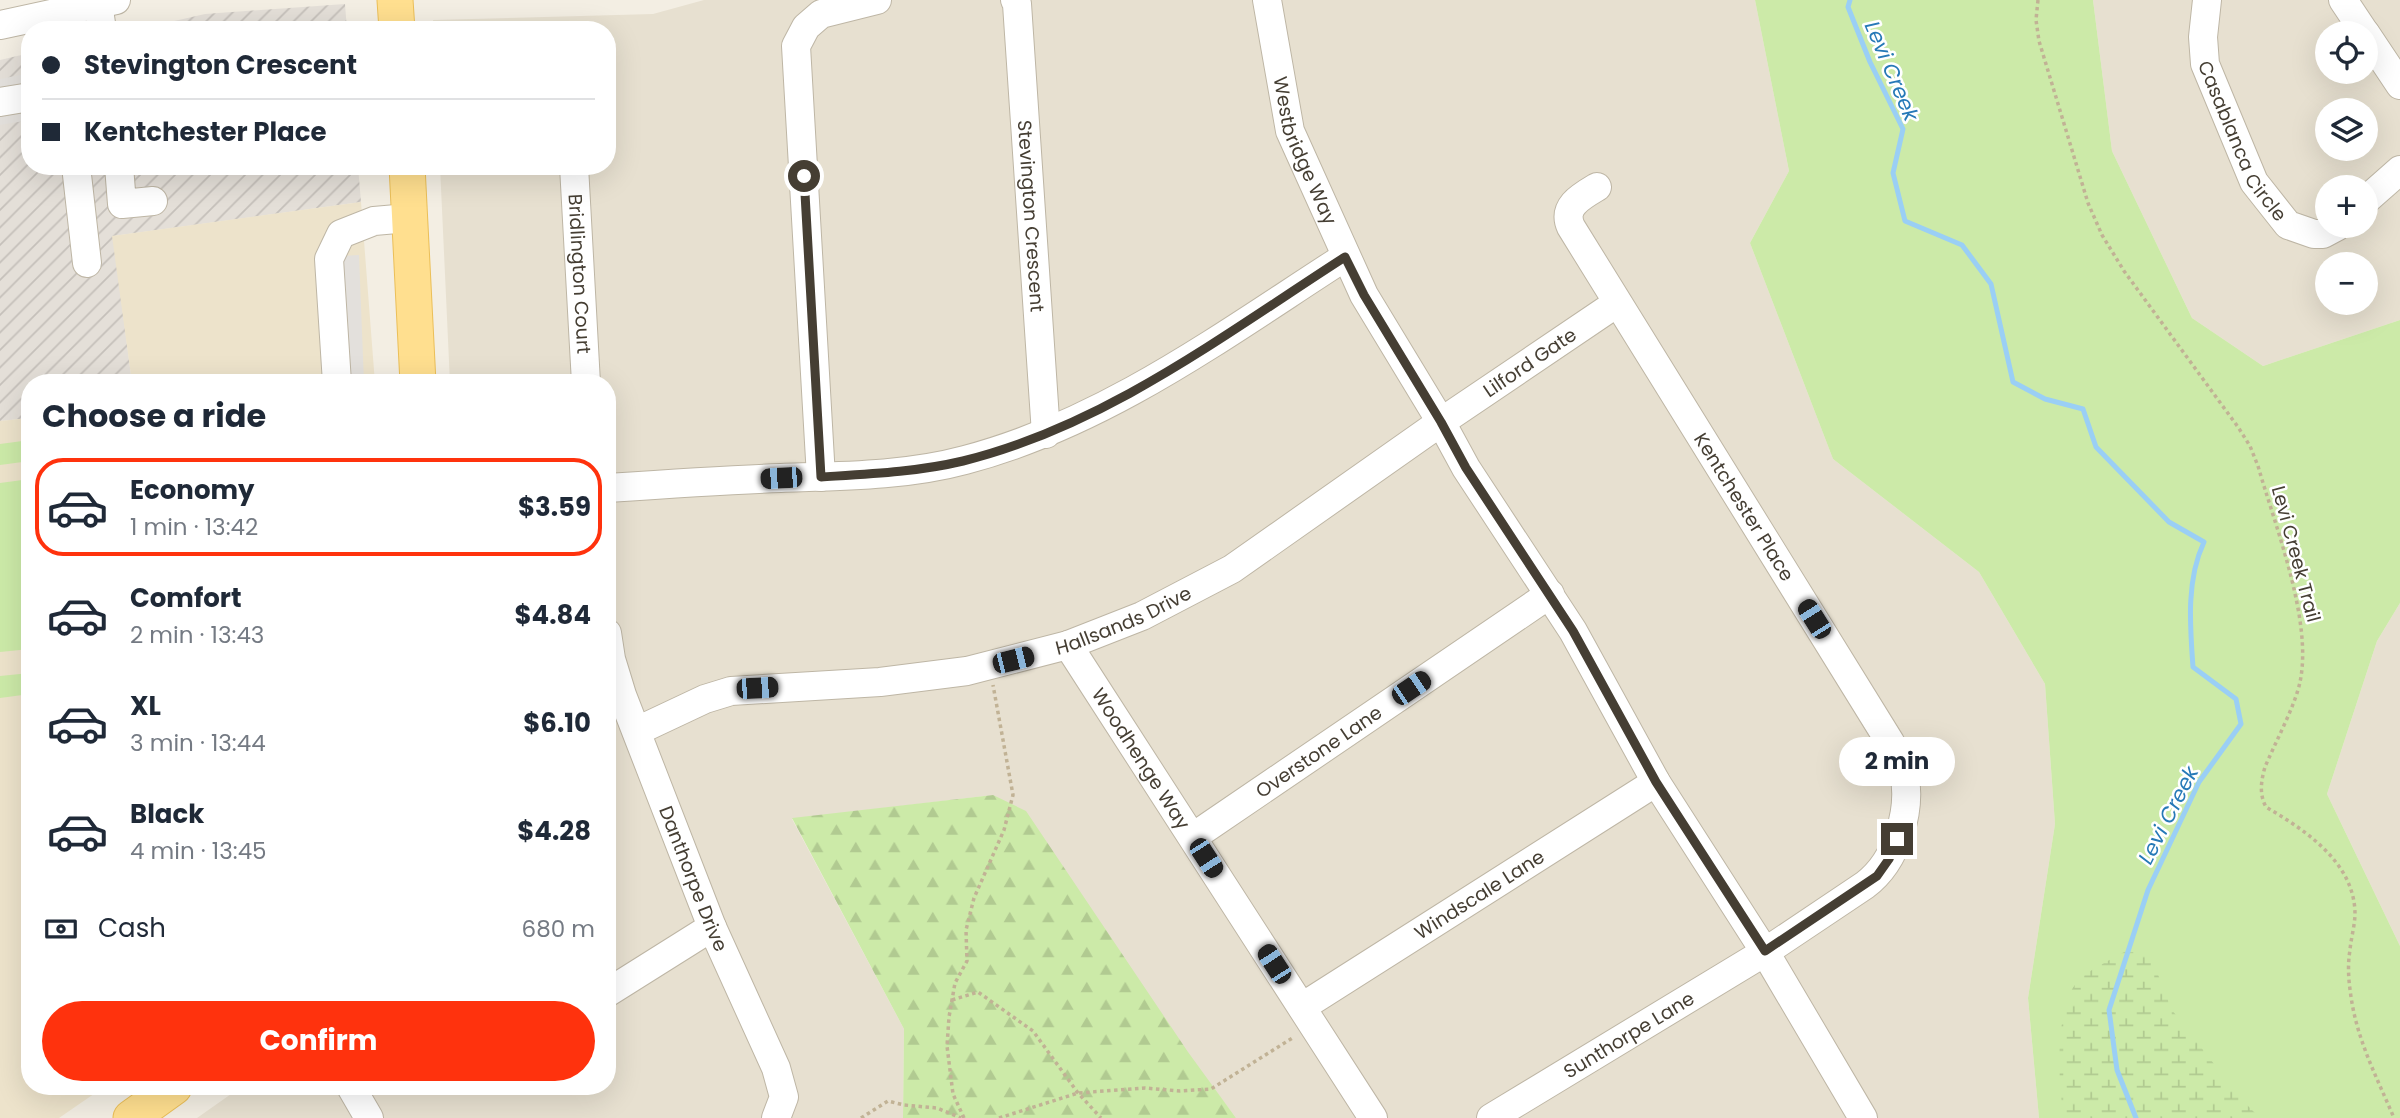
<!DOCTYPE html>
<html lang="en">
<head>
<meta charset="utf-8">
<style>
	:root { --surface:#fff; --page:#f6f6f7; --text:#1f2937; --muted:#747a83; --line:#e0e1e3; --accent:#ff320d }
	body { margin:0; font-family:Poppins,sans-serif; background:var(--page); color:var(--text); height:100vh; display:flex; flex-direction:column; font-size:26px; white-space:nowrap }
	* { box-sizing:border-box; margin:0 }
	p { font-size:23px; color:var(--muted) }
	.icon { flex:none; width:38px; height:38px; fill:none; stroke:currentColor; stroke-width:2; stroke-linecap:round; stroke-linejoin:round }
	.map { position:relative; flex:1; overflow:hidden }
	.drawer { position:absolute; left:21px; top:374px; width:595px; height:721px; display:flex; flex-direction:column; background:var(--surface); border-radius:28px; box-shadow:0 7px 28px #0002 }
	.drawer>* { flex:none }
	.guide { position:absolute; left:21px; top:21px; width:595px; height:154px; border-radius:28px; box-shadow:0 7px 28px #0002; display:grid; align-content:center; height:154px; padding:0 21px; background:var(--surface) }
	.fabs { position:absolute; left:2315px; top:21px; display:grid; gap:14px }
	.fabs a { display:grid; place-items:center; width:63px; height:63px; border-radius:50%; background:var(--surface); box-shadow:0 7px 28px #0002; font-size:35px }
	.end { position:absolute; width:32px; height:32px; margin:-16px; border:9px solid #453e33; background:#fff; box-shadow:0 0 0 4px #fff }
	.from { border-radius:50% }
	.bubble { position:absolute; height:49px; border-radius:24px; background:var(--surface); box-shadow:0 7px 28px #0002; font-size:23px; font-weight:700; line-height:49px; text-align:center }
	.car { position:absolute; width:21px; height:42px; margin:-21px -10px; border-radius:9px; box-shadow:0 0 5px 2px #0007; background:linear-gradient(#222 24%,#8ab4d8 0 40%,#222 0 76%,#8ab4d8 0 86%,#222 0) }
	.guide b { display:flex; align-items:center; gap:24px; height:66px; font-size:26px }
	.guide b+b { border-top:2px solid var(--line) }
	.guide i { width:18px; height:18px; background:var(--text) }
	ul { padding:0; list-style:none }
	li { display:flex; align-items:center; gap:21px; height:98px; margin:0 14px 10px; padding:0 7px; border:4px solid transparent; border-radius:28px }
	li div { flex:1 }
	li b { display:block; font-size:26px }
	li em { font-style:normal; font-weight:700 }
	li.selected { border-color:var(--accent) }
	li>.icon { width:63px; height:63px; stroke-width:1.5 }
	h2 { padding:0 21px; font-size:32px; line-height:84px }
	.pay { display:flex; align-items:center; gap:18px; height:77px; padding:0 21px; font-size:26px }
	.pay p { margin-inline-start:auto }
	.action { display:flex; gap:14px; margin-top:auto; padding:14px 21px }
	.action a { flex:1; height:80px; border-radius:42px; background:var(--accent); color:#fff; font-size:28px; font-weight:700; line-height:80px; text-align:center }
	.map>svg:first-child { display:block }
	.residential { fill:#e7e0d0; fill-rule:evenodd }
	.industrial { fill:url(#industrial-furrows) }
	.education { fill:#ede3cb }
	.grass { fill:#cceaa8 }
	.forest { fill:url(#forest-firs) }
	.wetland { fill:url(#wetland-marsh) }
	.parking { fill:#e3e0dc }
	.lines { fill:none; stroke-linecap:round; stroke-linejoin:round }
	.stream { stroke:#9acff5; stroke-width:5 }
	.minor-casing { stroke:#beb6a5; stroke-width:30 }
	.major-casing { stroke:#ebbf58; stroke-width:37 }
	.path { stroke:#c1b295; stroke-width:3.5; stroke-dasharray:3.5 3.5; stroke-linecap:butt }
	.minor { stroke:#fff; stroke-width:28 }
	.major { stroke:#ffdf8f; stroke-width:35 }
	.route { stroke:#453e33; stroke-width:9 }
	.labels { text-anchor:middle; dominant-baseline:central; stroke-width:5; stroke-linejoin:round; paint-order:stroke }
	.street-label { font-size:19px; fill:#453e33; stroke:#fff }
	.water-label { font-size:21px; font-style:italic; fill:#2679b7; stroke:#fff }
</style>
</head>
<body>
<div class="map">
<svg width="2400" height="1118" viewBox="0 0 2400 1118">
	<defs>
		<pattern id="industrial-furrows" width="10" height="10" patternUnits="userSpaceOnUse" patternTransform="scale(1.75)"><rect width="10" height="10" fill="#e4dfd8"/><path d="M-1 1l2-2M0 10L10 0M9 11l2-2" fill="none" stroke="#c5c0ba"/></pattern>
		<pattern id="forest-firs" width="22" height="20" patternUnits="userSpaceOnUse" patternTransform="scale(1.75)"><rect width="22" height="20" fill="#cceaa8"/><path d="M5 1l3.5 6h-7zM16 11l3.5 6h-7z" fill="#b1ca91"/></pattern>
		<pattern id="wetland-marsh" width="20" height="14" patternUnits="userSpaceOnUse" patternTransform="scale(1.75)"><rect width="20" height="14" fill="#cceaa8"/><path d="M1 5h8M5 5V1M11 12h8M15 12V8" fill="none" stroke="#b1ca91"/></pattern>
	</defs>
	<rect width="100%" height="100%" fill="#f3eee3"/>
	<path class="residential" d="M704 0H1755L1789 171 1750 243 1833 459 1979 572 2045 684 2055 824 2028 998 2039 1118H1236L993 795 792 819 904 1029 903 1118H197L241 1087H607V383H450L440 166H607V30H434L433 20 653 14Z
		M2093 0H2400V320L2263 366 2192 318 2112 151ZM2328 33H2366V72H2328ZM2328 110H2366V149H2328ZM2328 187H2366V226H2328ZM2328 264H2366V303H2328Z
		M2400 603V946L2327 794 2377 641Z"/>
	<path class="industrial" d="M345 4 347 30H135L205 14Z
		M30 53V166H358L361 202 113 236 132 383H30V418L0 421V60Z"/>
	<path class="education" d="M361 202 375 383H132L112 236Z
		M30 418V1087H104L59 1118H0V421Z"/>
	<path class="grass" d="M1755 0H2093L2112 151 2192 318 2263 366 2400 320V603L2377 641 2327 794 2400 946V1118H2039L2028 998 2055 824 2045 684 1979 572 1833 459 1750 243 1789 171Z
		M30 440V461L0 465V444Z
		M30 479V649L0 652V483Z
		M30 673V694L0 698V676Z"/>
	<path class="forest" d="M993 795 1026 811 1188 1052 1236 1118H903L904 1029 792 818Z"/>
	<path class="wetland" d="M2124 952H2149L2172 1010 2242 1100 2260 1118H2064C2058 1084 2054 1007 2078 981 2088 970 2111 960 2124 952Z"/>
	<path class="parking" d="M30 73V120L0 125V79Z
		M359 255 364 383H348L342 256Z"/>
	<g class="lines">
		<path class="stream" d="M1850 0 1848 7 1870 62 1903 129 1893 173 1905 221 1962 245 1991 284 2013 382 2045 399 2083 409 2096 447 2169 522 2204 542C2186 580 2190 626 2193 667L2236 699 2241 724 2199 782 2148 890 2109 1010 2117 1070 2136 1118"/>
		<defs>
			<g id="minor">
				<path id="s1" d="M1015 0 1017 4 1046 434"/>
				<path id="s2" d="M1267 0 1290 131 1364 295 1441 422 1466 468 1573 631 1656 782 1765 952 1863 1118"/>
				<path id="s3" d="M2207 0 2203 37 2205 64 2254 182 2288 225 2314 234H2323L2338 226"/>
				<path d="M2343 0 2365 33"/>
				<path d="M98 3 102 30"/>
				<path d="M0 25 116 0"/>
				<path d="M2366 34 2400 85"/>
				<path d="M0 102 30 97"/>
				<path d="M76 166 87 263"/>
				<path d="M119 166 122 204 153 201"/>
				<path id="s4" d="M574 166 586 383"/>
				<path d="M2366 200 2400 170"/>
				<path d="M337 383 329 259 341 234 374 221 408 218"/>
				<path d="M821 477 796 46 806 27 821 14 877 0"/>
				<path d="M607 488C665 484 723 480 781 478 842 476 906 476 965 460 1106 423 1225 334 1345 257"/>
				<path id="s5" d="M607 633 611 659 622 695 712 927 776 1068 784 1097 776 1118"/>
				<path id="s6" d="M1068 645 1373 1118"/>
				<path id="s7" d="M637 731 705 699 731 691 880 682 967 671 1068 645 1142 616 1232 569 1441 422 1617 303"/>
				<path id="s8" d="M1193 837 1550 594"/>
				<path d="M607 993 712 927"/>
				<path id="s9" d="M1302 1007 1656 782"/>
				<path d="M351 1087 369 1118"/>
				<path id="s10" d="M1491 1118 1765 952 1865 885C1897 861 1912 810 1904 772 1901 761 1895 752 1890 742L1571 227C1562 207 1580 197 1597 187"/>
			</g>
			<path id="major" d="M395 0 397 30
				M407 166 418 383
				M131 1118 174 1087"/>
		</defs>
		<use href="#minor" class="minor-casing"/>
		<use href="#major" class="major-casing"/>
		<path class="path" d="M2038 0 2036 20 2039 41 2088 203 2102 235 2124 271 2238 427 2250 446 2258 466C2275 526 2313 621 2300 682 2295 706 2275 743 2265 767 2261 781 2259 794 2266 807 2305 830 2354 862 2355 913 2355 925 2351 938 2350 950 2347 968 2349 985 2352 1003 2359 1044 2378 1080 2394 1118
			M952 1000 978 992 1033 1031 1078 1093 1101 1118
			M861 1118 888 1101 904 1105 937 1108 961 1118
			M964 1118 953 1094 947 1046 949 1017 955 983 967 961 966 930 974 898 1004 830 1013 795 993 685
			M999 1118 1078 1093 1145 1088 1180 1091 1211 1089 1294 1037"/>
		<use href="#minor" class="minor"/>
		<use href="#major" class="major"/>
	</g>
	<g class="lines">
		<path class="route" d="M804 176 821 477C869 474 917 472 963 461 1105 426 1225 334 1345 257L1364 295 1441 422 1466 468 1573 631 1656 782 1765 951 1877 876 1889 859 1897 839"/>
	</g>
	<g class="labels">
		<g class="street-label">
			<text stroke="none"><textPath href="#s3" startOffset="150">Casablanca Circle</textPath></text>
			<text stroke="none"><textPath href="#s2" startOffset="156">Westbridge Way</textPath></text>
			<text stroke="none"><textPath href="#s1" startOffset="217">Stevington Crescent</textPath></text>
			<text stroke="none"><textPath href="#s4" startOffset="108">Bridlington Court</textPath></text>
			<text stroke="none"><textPath href="#s7" startOffset="987">Lilford Gate</textPath></text>
			<text transform="translate(1744 507) rotate(58)">Kentchester Place</text>
			<text transform="translate(2296 554) rotate(75)">Levi Creek Trail</text>
			<text stroke="none"><textPath href="#s7" startOffset="504">Hallsands Drive</textPath></text>
			<text stroke="none"><textPath href="#s8" startOffset="152">Overstone Lane</textPath></text>
			<text stroke="none"><textPath href="#s6" startOffset="135">Woodhenge Way</textPath></text>
			<text stroke="none"><textPath href="#s5" startOffset="261">Danthorpe Drive</textPath></text>
			<text stroke="none"><textPath href="#s9" startOffset="210">Windscale Lane</textPath></text>
			<text stroke="none"><textPath href="#s10" startOffset="161">Sunthorpe Lane</textPath></text>
		</g>
		<g class="water-label">
			<text transform="translate(1892 71) rotate(67)">Levi Creek</text>
			<text transform="translate(2168 815) rotate(-63)">Levi Creek</text>
		</g>
	</g>
</svg>
<div class="fabs">
<a><svg class="icon" aria-label="locate" viewBox="0 0 24 24"><circle cx="12" cy="12" r="6"/><path d="M12 2v4M12 18v4M2 12h4M18 12h4"/></svg></a>
<a><svg class="icon" aria-label="layers" viewBox="0 0 24 24"><path d="M12 4l9 5-9 5-9-5zM3 14l9 5 9-5"/></svg></a>
<a>+</a>
<a>−</a>
</div>
<i class="end from" style="left:804px;top:176px"></i>
<i class="end" style="left:1897px;top:839px"></i>
<div class="bubble" style="left:1839px;top:737px;width:116px">2 min</div>
<i class="car" style="left:781px;top:478px;rotate:267deg"></i>
<i class="car" style="left:1814px;top:619px;rotate:328deg"></i>
<i class="car" style="left:1013px;top:660px;rotate:76deg"></i>
<i class="car" style="left:757px;top:688px;rotate:87deg"></i>
<i class="car" style="left:1411px;top:688px;rotate:56deg"></i>
<i class="car" style="left:1206px;top:858px;rotate:147deg"></i>
<i class="car" style="left:1274px;top:964px;rotate:327deg"></i>
<div class="guide">
<b><i class="from"></i>Stevington Crescent</b>
<b><i></i>Kentchester Place</b>
</div>
<section class="drawer">
<h2>Choose a ride</h2>
<ul>
<li class="selected"><svg class="icon" aria-label="car" viewBox="0 0 24 24"><path d="M5 17H2v-5l4-1 3-4h7l3 4 3 1v5h-3M9 17h6M6 11h13"/><circle cx="7" cy="17" r="2"/><circle cx="17" cy="17" r="2"/></svg><div><b>Economy</b><p>1 min · 13:42</p></div><em>$3.59</em></li>
<li><svg class="icon" aria-label="car" viewBox="0 0 24 24"><path d="M5 17H2v-5l4-1 3-4h7l3 4 3 1v5h-3M9 17h6M6 11h13"/><circle cx="7" cy="17" r="2"/><circle cx="17" cy="17" r="2"/></svg><div><b>Comfort</b><p>2 min · 13:43</p></div><em>$4.84</em></li>
<li><svg class="icon" aria-label="car" viewBox="0 0 24 24"><path d="M5 17H2v-5l4-1 3-4h7l3 4 3 1v5h-3M9 17h6M6 11h13"/><circle cx="7" cy="17" r="2"/><circle cx="17" cy="17" r="2"/></svg><div><b>XL</b><p>3 min · 13:44</p></div><em>$6.10</em></li>
<li><svg class="icon" aria-label="car" viewBox="0 0 24 24"><path d="M5 17H2v-5l4-1 3-4h7l3 4 3 1v5h-3M9 17h6M6 11h13"/><circle cx="7" cy="17" r="2"/><circle cx="17" cy="17" r="2"/></svg><div><b>Black</b><p>4 min · 13:45</p></div><em>$4.28</em></li>
</ul>
<div class="pay"><svg class="icon" aria-label="cash" viewBox="0 0 24 24"><path d="M3 7h18v10H3z"/><circle cx="12" cy="12" r="2"/></svg>Cash<p>680 m</p></div>
<div class="action"><a>Confirm</a></div>
</section>
</div>
</body>
</html>
